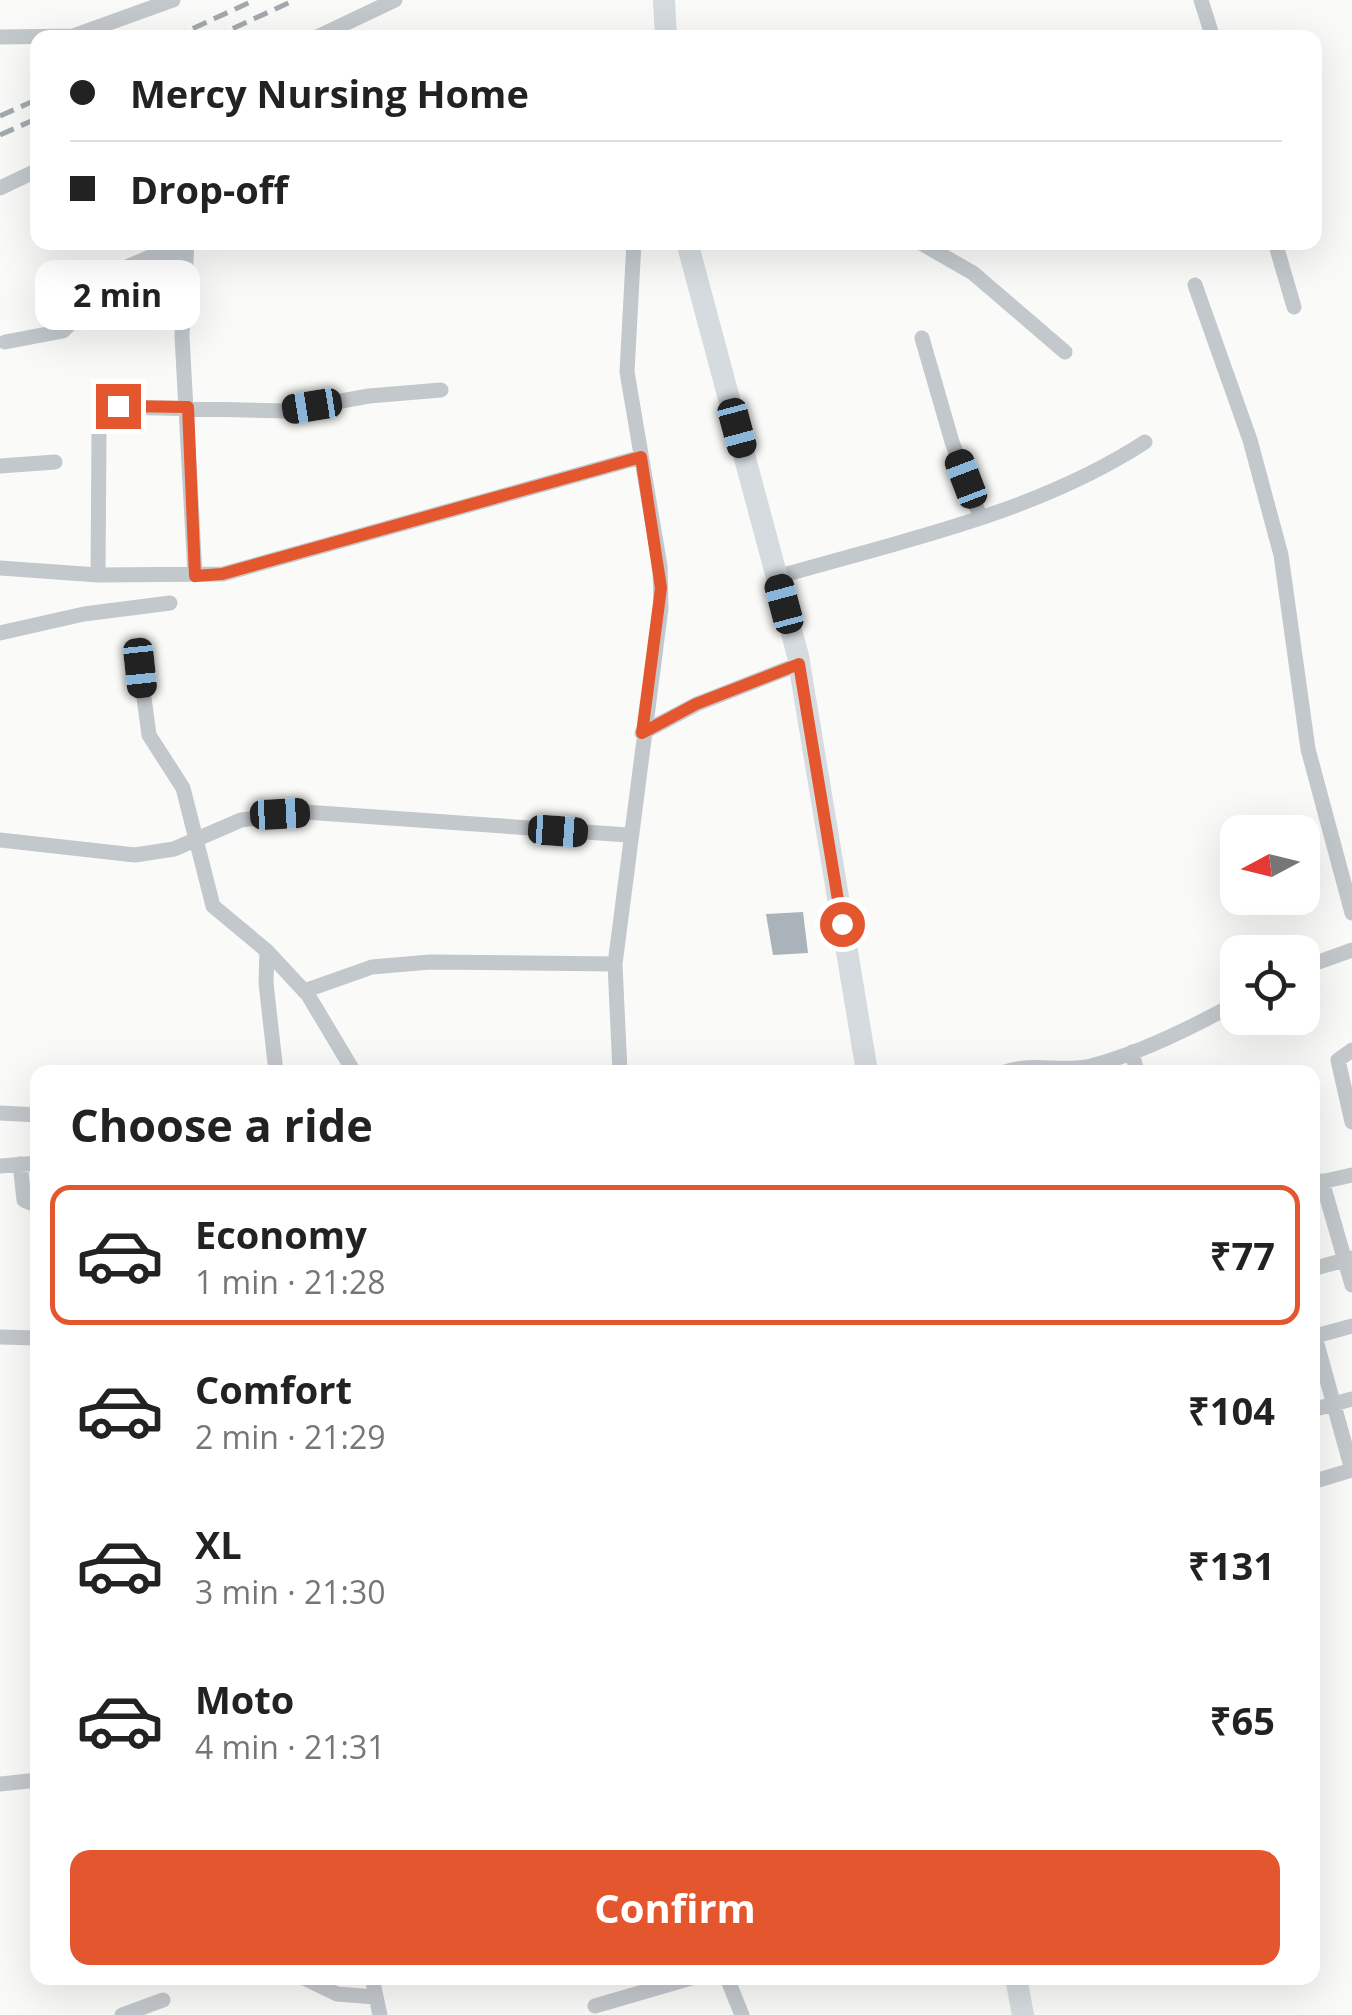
<!DOCTYPE html>
<html lang="en">
<head>
<meta charset="utf-8">
<style>
	:root { --surface:#fff; --page:#f6f6f6; --text:#222; --muted:#767676; --line:#e0e0e0; --accent:#e4572e }
	body { margin:0; font-family:"Open Sans",sans-serif; background:var(--page); color:var(--text); height:100vh; display:flex; flex-direction:column; font-size:38px; white-space:nowrap }
	* { box-sizing:border-box; margin:0 }
	p { font-size:32px; color:var(--muted) }
	.icon { flex:none; width:55px; height:55px; fill:none; stroke:currentColor; stroke-width:2; stroke-linecap:round; stroke-linejoin:round }
	.map { position:relative; flex:1; overflow:hidden }
	.drawer { position:absolute; left:30px; top:1065px; width:1290px; height:920px; display:flex; flex-direction:column; background:var(--surface); border-radius:20px; box-shadow:0 10px 40px #0002 }
	.drawer>* { flex:none }
	.banner { position:absolute; left:30px; top:30px; width:1292px; height:220px; border-radius:20px; box-shadow:0 10px 40px #0002; display:grid; align-content:center; height:220px; padding:0 40px; background:var(--surface) }
	.needle { width:65px; rotate:263deg }
	.buttons { position:absolute; left:1220px; top:815px; display:grid; gap:20px }
	.buttons a { display:grid; place-items:center; width:100px; height:100px; border-radius:20px; background:var(--surface); box-shadow:0 10px 40px #0002; font-size:50px }
	.end { position:absolute; width:45px; height:45px; margin:-22px; border:12px solid #e4572e; background:#fff; box-shadow:0 0 0 5px #fff }
	.from { border-radius:50% }
	.bubble { position:absolute; height:70px; border-radius:20px; background:var(--surface); box-shadow:0 10px 40px #0002; font-size:32px; font-weight:700; line-height:70px; text-align:center }
	.car { position:absolute; width:30px; height:60px; margin:-30px -15px; border-radius:12px; box-shadow:0 0 8px 2px #0007; background:linear-gradient(#222 24%,#8ab4d8 0 40%,#222 0 76%,#8ab4d8 0 86%,#222 0) }
	.banner b { display:flex; align-items:center; gap:35px; height:95px; font-size:38px }
	.banner b+b { border-top:2px solid var(--line) }
	.banner i { width:25px; height:25px; background:var(--text) }
	ul { padding:0; list-style:none }
	li { display:flex; align-items:center; gap:30px; height:140px; margin:0 20px 15px; padding:0 20px; border:5px solid transparent; border-radius:20px }
	li div { flex:1 }
	li b { display:block; font-size:38px }
	li em { font-style:normal; font-weight:700 }
	li.current { border-color:var(--accent) }
	li>.icon { width:90px; height:90px; stroke-width:1.5 }
	h2 { padding:0 40px; font-size:45px; line-height:120px }
	.primary-button { display:flex; gap:20px; margin-top:auto; padding:20px 40px }
	.primary-button a { flex:1; height:115px; border-radius:20px; background:var(--accent); color:#fff; font-size:40px; font-weight:700; line-height:115px; text-align:center }
	.map>svg:first-child { display:block }
	.building { fill:#aab3b9 }
	.lines { fill:none; stroke-linecap:round; stroke-linejoin:round }
	.street { stroke:#c3c8cc; stroke-width:15 }
	.secondary { stroke:#d6dbdf; stroke-width:22 }
	.rail { stroke:#a2aab0; stroke-width:5; stroke-dasharray:15 8; stroke-linecap:butt }
	.route { stroke:#e4572e; stroke-width:12 }
</style>
</head>
<body>
<div class="map">
<svg width="1352" height="2015" viewBox="0 0 1352 2015">
	<rect width="100%" height="100%" fill="#fafaf8"/>
	<path class="building" d="M803 912 808 953 773 955 766 914Z"/>
	<g class="lines">
		<path class="street" d="M1201 0 1213 38
			M0 37 73 36 173 0
			M315 38 395 0
			M0 188 38 170
			M187 242 182 336 195 575
			M919 242 973 273 1065 352
			M1275 242 1294 307
			M1195 285 1250 440 1281 555 1308 749 1352 913
			M922 338 952 442 980 516
			M5 342 63 331 127 267 157 254 186 251
			M0 466 55 462
			M0 568 98 575 223 574 641 457
			M98 575 99 433 106 412 118 407 286 411 369 396 441 390
			M777 577C901 541 1036 513 1145 442
			M0 633 84 614 170 603
			M140 668 149 735 183 788 213 906 267 951 308 995 354 1072
			M642 733 697 704 799 664
			M0 840 135 855 174 849 241 820 305 812 628 835
			M267 951 266 983 276 1072
			M1302 968 1352 950
			M304 991 372 967 430 962 615 964
			M1352 1050 1338 1060 1352 1122
			M1132 1052 1137 1072
			M620 1072 615 964 661 608 660 566 627 372 634 242
			M1005 1072C1033 1062 1063 1073 1091 1066 1141 1053 1193 1027 1238 1002
			M0 1113 38 1115
			M20 1164 24 1200 38 1206
			M0 1166 38 1163
			M1322 1181 1352 1285
			M1316 1183 1352 1175
			M1312 1269 1352 1258
			M1312 1326 1352 1470
			M0 1337 38 1338
			M1312 1337 1352 1326
			M1312 1410 1352 1399
			M1312 1482 1352 1470
			M0 1784 38 1780
			M304 1978 337 1994 375 1997
			M372 1978 380 2015
			M727 1978 742 2015
			M595 2006 691 1978
			M122 2015 163 2000"/>
		<path class="secondary" d="M664 0 666 38
			M687 242 798 656 867 1072
			M1016 1978 1023 2015"/>
		<path class="rail" d="M172 38 255 0
			M212 38 295 0
			M0 116 38 99
			M0 135 38 118"/>
	</g>
	<g class="lines">
		<path class="route" d="M118 406 188 407 195 576 222 574 641 457 661 588 642 733 696 704 799 664 842 924"/>
	</g>
</svg>
<div class="buttons">
<a><svg class="needle" viewBox="-14 -14 28 28"><path d="M0-13l5 13h-10z" fill="#e53935"/><path d="M0 13l5-13h-10z" fill="#767676"/></svg></a>
<a><svg class="icon" aria-label="locate" viewBox="0 0 24 24"><circle cx="12" cy="12" r="6"/><path d="M12 2v4M12 18v4M2 12h4M18 12h4"/></svg></a>
</div>
<i class="end from" style="left:842px;top:924px"></i>
<i class="end" style="left:118px;top:406px"></i>
<div class="bubble" style="left:35px;top:260px;width:165px">2 min</div>
<i class="car" style="left:312px;top:406px;rotate:261deg"></i>
<i class="car" style="left:737px;top:428px;rotate:165deg"></i>
<i class="car" style="left:966px;top:479px;rotate:339deg"></i>
<i class="car" style="left:784px;top:604px;rotate:345deg"></i>
<i class="car" style="left:140px;top:668px;rotate:174deg"></i>
<i class="car" style="left:280px;top:814px;rotate:87deg"></i>
<i class="car" style="left:558px;top:831px;rotate:94deg"></i>
<div class="banner">
<b><i class="from"></i>Mercy Nursing Home</b>
<b><i></i>Drop-off</b>
</div>
<section class="drawer">
<h2>Choose a ride</h2>
<ul>
<li class="current"><svg class="icon" aria-label="car" viewBox="0 0 24 24"><path d="M5 17H2v-5l4-1 3-4h7l3 4 3 1v5h-3M9 17h6M6 11h13"/><circle cx="7" cy="17" r="2"/><circle cx="17" cy="17" r="2"/></svg><div><b>Economy</b><p>1 min · 21:28</p></div><em>₹77</em></li>
<li><svg class="icon" aria-label="car" viewBox="0 0 24 24"><path d="M5 17H2v-5l4-1 3-4h7l3 4 3 1v5h-3M9 17h6M6 11h13"/><circle cx="7" cy="17" r="2"/><circle cx="17" cy="17" r="2"/></svg><div><b>Comfort</b><p>2 min · 21:29</p></div><em>₹104</em></li>
<li><svg class="icon" aria-label="car" viewBox="0 0 24 24"><path d="M5 17H2v-5l4-1 3-4h7l3 4 3 1v5h-3M9 17h6M6 11h13"/><circle cx="7" cy="17" r="2"/><circle cx="17" cy="17" r="2"/></svg><div><b>XL</b><p>3 min · 21:30</p></div><em>₹131</em></li>
<li><svg class="icon" aria-label="car" viewBox="0 0 24 24"><path d="M5 17H2v-5l4-1 3-4h7l3 4 3 1v5h-3M9 17h6M6 11h13"/><circle cx="7" cy="17" r="2"/><circle cx="17" cy="17" r="2"/></svg><div><b>Moto</b><p>4 min · 21:31</p></div><em>₹65</em></li>
</ul>
<div class="primary-button"><a>Confirm</a></div>
</section>
</div>
</body>
</html>
